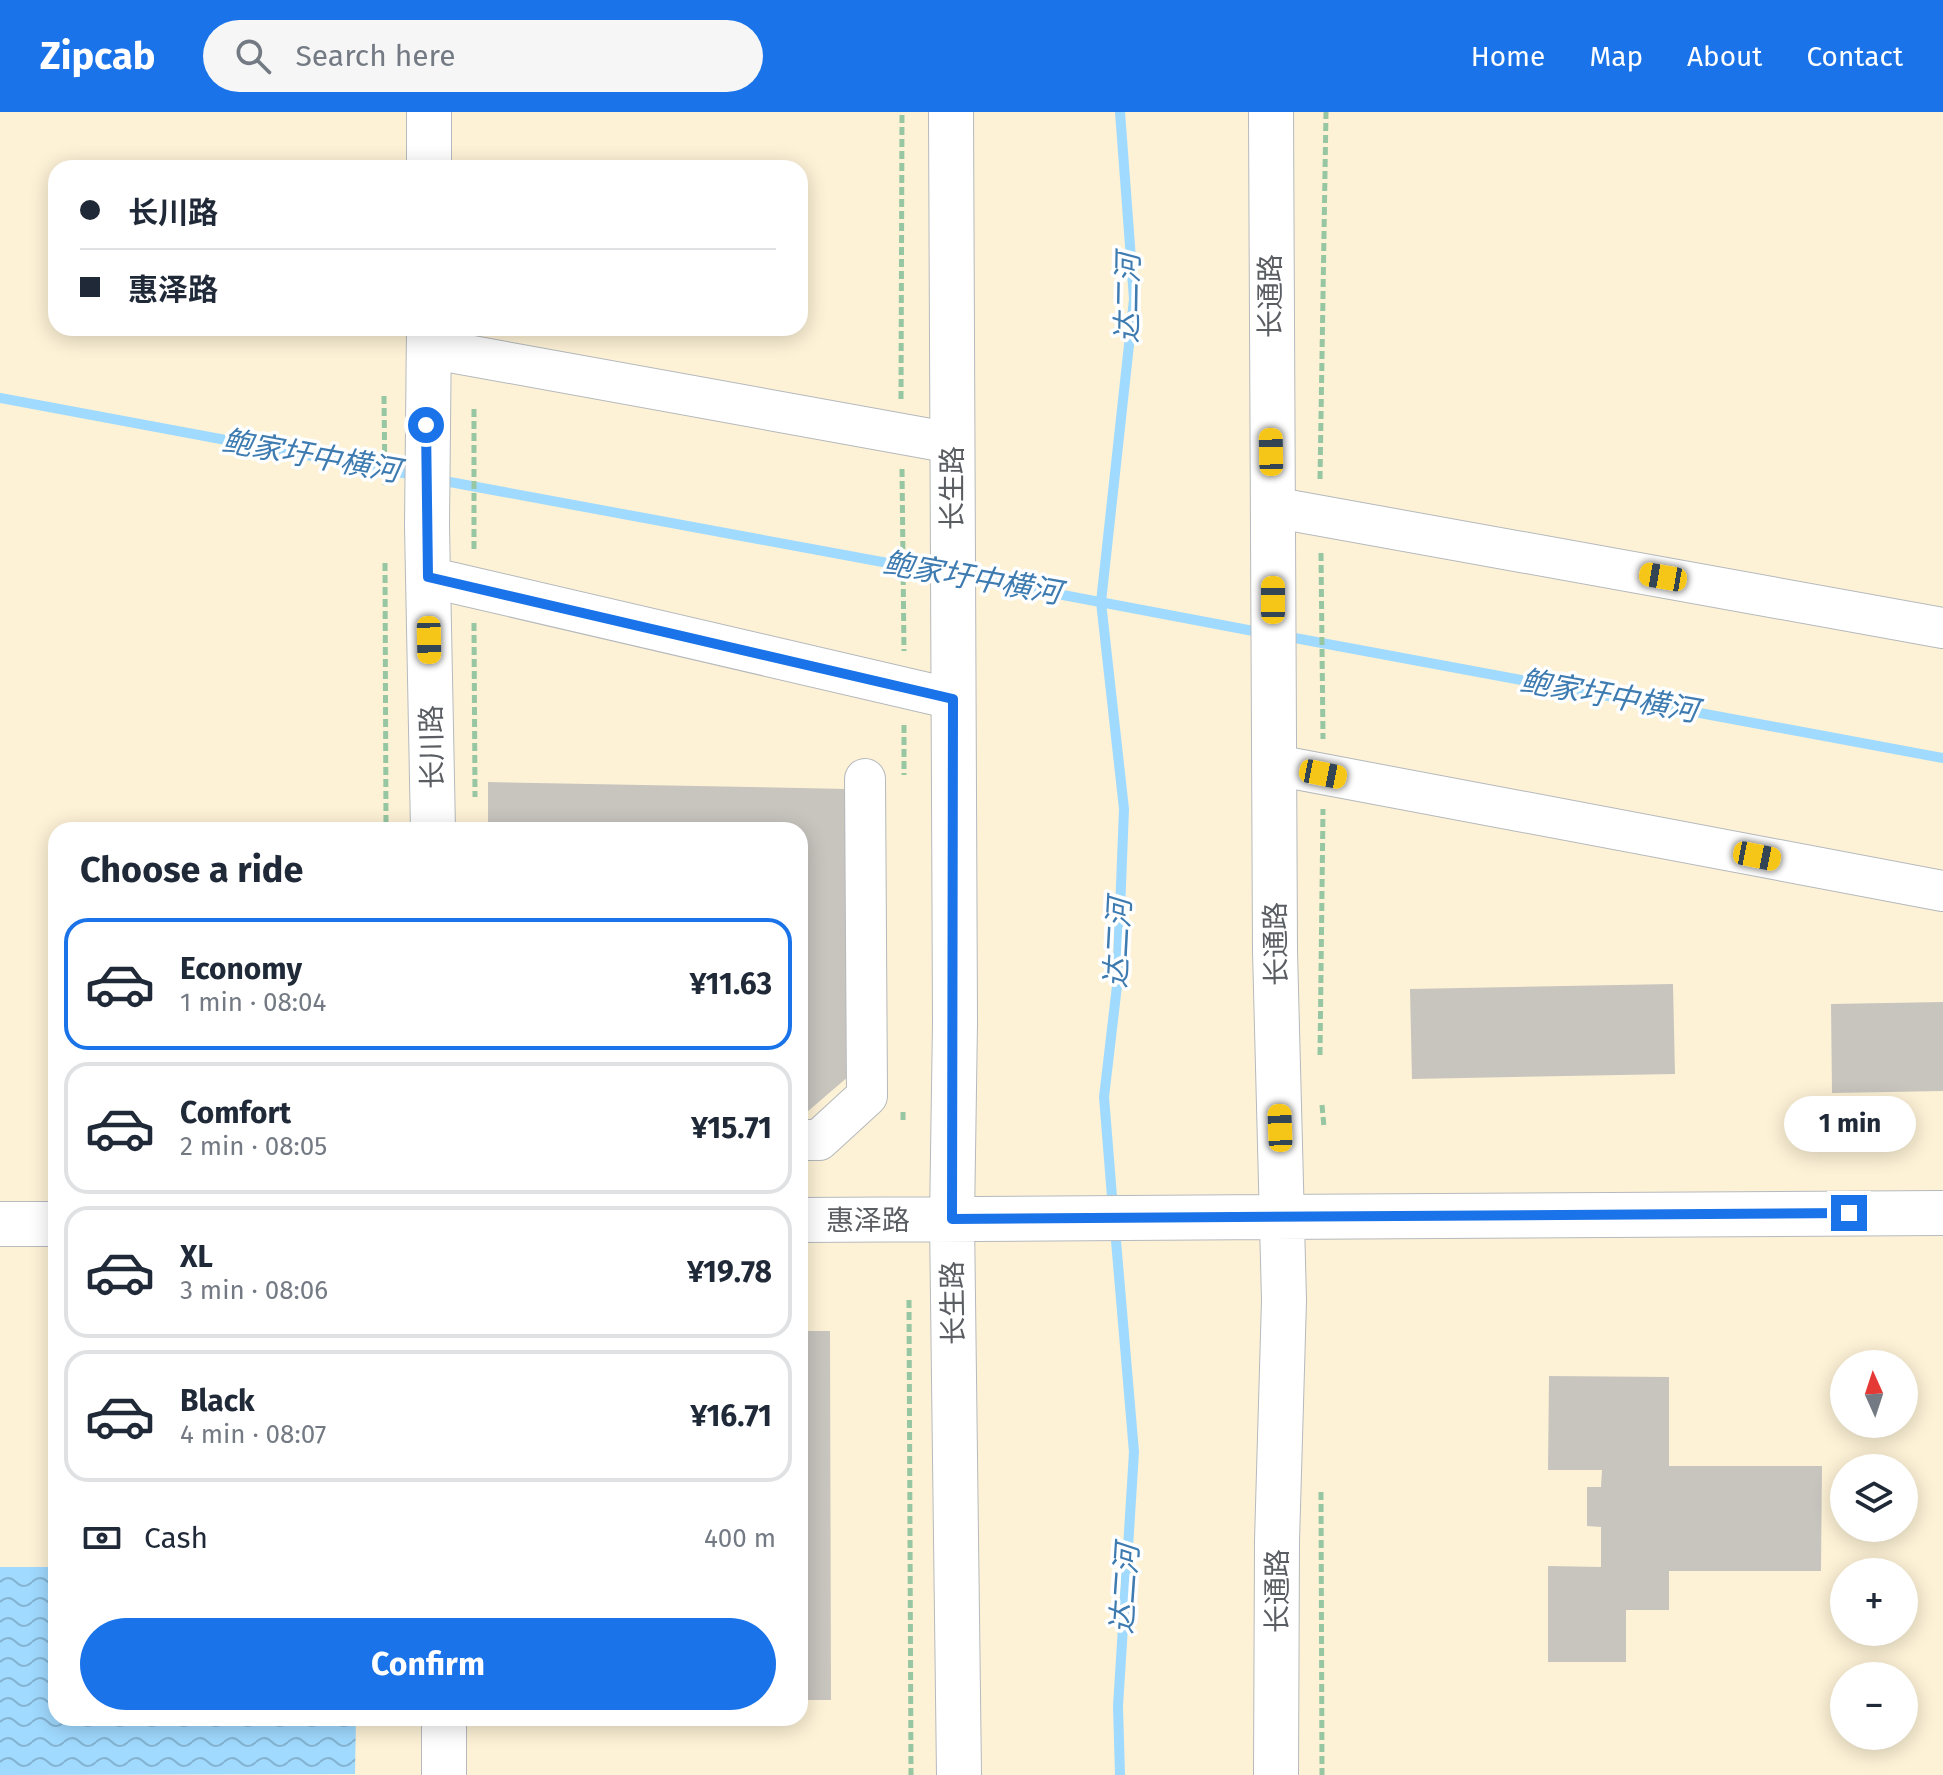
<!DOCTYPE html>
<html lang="en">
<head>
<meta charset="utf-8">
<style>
	:root { --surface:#fff; --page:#f6f6f7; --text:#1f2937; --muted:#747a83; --line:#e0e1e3; --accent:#1a73e8 }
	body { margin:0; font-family:"Fira Sans","Noto Sans SC",sans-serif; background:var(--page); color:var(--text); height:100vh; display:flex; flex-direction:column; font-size:30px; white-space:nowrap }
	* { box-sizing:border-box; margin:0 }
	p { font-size:26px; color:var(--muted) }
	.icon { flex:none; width:44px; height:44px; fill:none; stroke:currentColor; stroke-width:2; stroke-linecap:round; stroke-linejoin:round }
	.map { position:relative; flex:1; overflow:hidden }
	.panel { position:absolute; left:48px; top:710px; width:760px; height:904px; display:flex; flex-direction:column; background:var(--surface); border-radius:24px; box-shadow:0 4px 20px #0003 }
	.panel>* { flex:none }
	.top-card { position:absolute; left:48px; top:48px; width:760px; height:176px; border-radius:24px; box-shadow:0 4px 20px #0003; display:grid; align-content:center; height:176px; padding:0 32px; background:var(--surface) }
	.needle { width:52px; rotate:357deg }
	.buttons { position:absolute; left:1830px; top:1238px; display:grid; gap:16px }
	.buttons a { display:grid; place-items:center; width:88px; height:88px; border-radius:50%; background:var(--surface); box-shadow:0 4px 20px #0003; font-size:40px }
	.end { position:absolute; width:36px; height:36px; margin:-18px; border:10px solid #1a73e8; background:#fff; box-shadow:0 0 0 4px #fff }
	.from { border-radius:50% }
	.bubble { position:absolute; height:56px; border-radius:28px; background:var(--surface); box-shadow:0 4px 20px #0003; font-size:26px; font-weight:700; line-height:56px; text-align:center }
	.car { position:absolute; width:24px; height:48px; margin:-24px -12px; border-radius:10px; box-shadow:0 0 6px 2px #0007; background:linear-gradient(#f5c518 24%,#345 0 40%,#f5c518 0 76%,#345 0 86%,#f5c518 0) }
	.top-card b { display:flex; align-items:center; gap:28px; height:76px; font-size:30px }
	.top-card b+b { border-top:2px solid var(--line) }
	.top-card i { width:20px; height:20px; background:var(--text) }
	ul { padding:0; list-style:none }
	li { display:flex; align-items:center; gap:24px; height:132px; margin:0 16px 12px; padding:0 16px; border:4px solid var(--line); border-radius:24px }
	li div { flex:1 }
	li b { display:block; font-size:30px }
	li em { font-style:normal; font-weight:700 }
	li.current { border-color:var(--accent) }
	li>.icon { width:72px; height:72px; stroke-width:1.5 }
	h2 { padding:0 32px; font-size:36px; line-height:96px }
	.pay { display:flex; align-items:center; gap:20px; height:88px; padding:0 32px; font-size:30px }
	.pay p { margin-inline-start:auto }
	.cta { display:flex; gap:16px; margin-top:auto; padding:16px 32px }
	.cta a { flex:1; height:92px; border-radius:48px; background:var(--accent); color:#fff; font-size:32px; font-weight:700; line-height:92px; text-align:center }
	header { display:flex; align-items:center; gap:48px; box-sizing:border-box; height:112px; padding:0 40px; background:var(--accent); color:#fff }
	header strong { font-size:38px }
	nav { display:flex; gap:44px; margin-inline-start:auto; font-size:28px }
	.search { width:560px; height:72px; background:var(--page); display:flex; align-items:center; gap:20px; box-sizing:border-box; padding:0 28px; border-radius:44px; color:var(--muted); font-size:30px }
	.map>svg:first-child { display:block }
	.commercial { fill:#fdf2d6; fill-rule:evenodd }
	.water { fill:url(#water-waves) }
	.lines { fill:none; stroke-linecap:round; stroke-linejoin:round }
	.stream { stroke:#a0daff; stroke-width:10 }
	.building { fill:#c8c5bf }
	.street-casing { stroke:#b5b8bc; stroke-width:42 }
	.secondary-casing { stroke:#b6b9be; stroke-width:46 }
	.path { stroke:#97c6a3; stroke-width:5; stroke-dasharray:8 4; stroke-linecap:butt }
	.street { stroke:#fff; stroke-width:40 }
	.secondary { stroke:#fff; stroke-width:44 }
	.route { stroke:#1a73e8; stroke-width:10 }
	.labels { text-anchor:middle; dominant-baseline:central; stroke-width:7; stroke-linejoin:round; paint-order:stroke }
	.street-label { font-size:28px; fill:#5a5e63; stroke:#fff }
	.water-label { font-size:30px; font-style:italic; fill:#3e7bb0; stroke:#fff }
</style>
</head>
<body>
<header>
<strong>Zipcab</strong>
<div class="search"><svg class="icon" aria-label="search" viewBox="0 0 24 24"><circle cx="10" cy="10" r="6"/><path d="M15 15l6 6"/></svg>Search here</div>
<nav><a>Home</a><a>Map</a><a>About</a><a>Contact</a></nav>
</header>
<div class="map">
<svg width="1943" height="1663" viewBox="0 0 1943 1663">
	<defs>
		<pattern id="water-waves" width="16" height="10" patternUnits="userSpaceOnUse" patternTransform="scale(2)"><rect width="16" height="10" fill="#a0daff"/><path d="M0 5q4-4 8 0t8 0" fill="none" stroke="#85b4d2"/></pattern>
	</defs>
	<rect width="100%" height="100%" fill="#edeae2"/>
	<path class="commercial" d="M0 0H1943V1663H0ZM56 56H800V216H56ZM56 718H800V1606H56ZM1844 1252H1904V1312H1844ZM1844 1356H1904V1416H1844ZM1844 1460H1904V1520H1844ZM1844 1564H1904V1624H1844Z"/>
	<path class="water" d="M0 1455H56V1606H356L355 1662 0 1663Z"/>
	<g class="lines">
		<path class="stream" d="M0 286 419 364
			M439 368 942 461
			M962 464 1264 521
			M1284 524 1943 646
			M1113 1097 1104 985 1117 874 1124 697 1101 490 1134 187 1120 0
			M1115 1117 1134 1340 1118 1594 1120 1663"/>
	</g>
	<path class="building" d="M488 670 848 677 849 964 800 1006V718H488Z
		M1673 872 1675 962 1412 967 1410 877Z
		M1943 890V979L1832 981 1831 892Z
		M800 1219H830L831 1588H800Z
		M1549 1264 1669 1265V1354H1822L1821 1459H1669V1498H1626V1550H1548V1454L1601 1455V1415L1587 1414V1375H1601L1602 1358H1548Z"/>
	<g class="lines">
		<defs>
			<path id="street" d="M428 236 952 331
				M1272 395 1943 516
				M428 465 953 587
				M1275 653 1943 779
				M800 1028H819L867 984 865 667"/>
			<path id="secondary" d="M429 0V56
				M951 0 955 911 952 1107 959 1663
				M1271 0 1275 839 1284 1188 1277 1429 1276 1663
				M429 216 427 414 433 718
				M800 1108 1943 1101
				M0 1112H56
				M444 1663V1606"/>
		</defs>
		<use href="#street" class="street-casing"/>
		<use href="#secondary" class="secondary-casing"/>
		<path class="path" d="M384 284 385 373
			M901 287 902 0
			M902 357 904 539
			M1320 367 1326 0
			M474 437V295
			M1321 441 1323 627
			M385 451 386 718
			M474 511 475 685
			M904 613V663
			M1320 943 1323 697
			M1322 993 1324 1015
			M903 1008V997
			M909 1188 911 1663
			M1321 1380 1322 1663"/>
		<use href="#street" class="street"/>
		<use href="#secondary" class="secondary"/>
	</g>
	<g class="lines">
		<path class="route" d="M426 313 428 465 953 587 952 1107 1849 1101"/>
	</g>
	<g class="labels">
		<g class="street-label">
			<text transform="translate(1270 184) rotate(-90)">长通路</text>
			<text transform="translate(952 376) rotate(-90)">长生路</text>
			<text transform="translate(432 635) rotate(-91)">长川路</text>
			<text transform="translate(1276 832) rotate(-91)">长通路</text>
			<text x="868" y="1108">惠泽路</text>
			<text transform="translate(953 1191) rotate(-91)">长生路</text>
			<text transform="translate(1277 1479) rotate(-90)">长通路</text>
		</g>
		<g class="water-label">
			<text transform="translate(1128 186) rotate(-89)">达二河</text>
			<text transform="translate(311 344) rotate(10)">鲍家圩中横河</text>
			<text transform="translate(972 466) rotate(10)">鲍家圩中横河</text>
			<text transform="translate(1609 584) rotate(10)">鲍家圩中横河</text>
			<text transform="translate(1118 831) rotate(-87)">达二河</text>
			<text transform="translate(1125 1477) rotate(-86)">达二河</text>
		</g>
	</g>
</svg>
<div class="buttons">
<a><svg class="needle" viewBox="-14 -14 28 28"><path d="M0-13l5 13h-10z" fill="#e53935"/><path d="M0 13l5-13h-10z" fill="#747a83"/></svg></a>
<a><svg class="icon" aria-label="layers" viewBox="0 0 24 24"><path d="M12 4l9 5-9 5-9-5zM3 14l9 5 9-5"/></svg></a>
<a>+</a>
<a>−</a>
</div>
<i class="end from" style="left:426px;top:313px"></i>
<i class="end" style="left:1849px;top:1101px"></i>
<div class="bubble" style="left:1784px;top:984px;width:132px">1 min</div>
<i class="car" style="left:1271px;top:340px;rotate:359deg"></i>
<i class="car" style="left:1663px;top:465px;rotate:280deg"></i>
<i class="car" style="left:1273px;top:488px;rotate:0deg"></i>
<i class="car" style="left:429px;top:528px;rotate:179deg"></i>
<i class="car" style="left:1323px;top:662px;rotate:101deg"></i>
<i class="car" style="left:1757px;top:744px;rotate:101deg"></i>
<i class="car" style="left:1280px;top:1016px;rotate:358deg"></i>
<div class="top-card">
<b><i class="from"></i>长川路</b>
<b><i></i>惠泽路</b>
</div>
<section class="panel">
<h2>Choose a ride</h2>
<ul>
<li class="current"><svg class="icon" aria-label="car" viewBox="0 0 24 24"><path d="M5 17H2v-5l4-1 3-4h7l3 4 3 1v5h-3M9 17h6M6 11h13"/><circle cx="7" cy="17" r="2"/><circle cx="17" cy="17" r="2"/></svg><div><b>Economy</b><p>1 min · 08:04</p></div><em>¥11.63</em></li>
<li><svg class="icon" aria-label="car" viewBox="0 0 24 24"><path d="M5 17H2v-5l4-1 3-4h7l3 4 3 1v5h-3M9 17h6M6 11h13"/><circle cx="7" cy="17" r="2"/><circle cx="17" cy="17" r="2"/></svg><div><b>Comfort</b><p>2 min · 08:05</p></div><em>¥15.71</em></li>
<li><svg class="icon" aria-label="car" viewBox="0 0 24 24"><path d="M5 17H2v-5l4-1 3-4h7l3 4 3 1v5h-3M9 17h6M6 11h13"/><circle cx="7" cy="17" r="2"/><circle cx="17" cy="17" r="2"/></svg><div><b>XL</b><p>3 min · 08:06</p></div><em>¥19.78</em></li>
<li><svg class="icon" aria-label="car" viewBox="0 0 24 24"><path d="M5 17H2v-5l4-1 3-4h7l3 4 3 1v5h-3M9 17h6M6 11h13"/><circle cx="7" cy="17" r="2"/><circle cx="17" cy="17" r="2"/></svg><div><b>Black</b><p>4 min · 08:07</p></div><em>¥16.71</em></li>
</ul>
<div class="pay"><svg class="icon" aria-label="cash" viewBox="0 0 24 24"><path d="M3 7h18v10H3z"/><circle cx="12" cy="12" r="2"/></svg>Cash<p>400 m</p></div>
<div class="cta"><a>Confirm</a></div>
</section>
</div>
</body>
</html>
